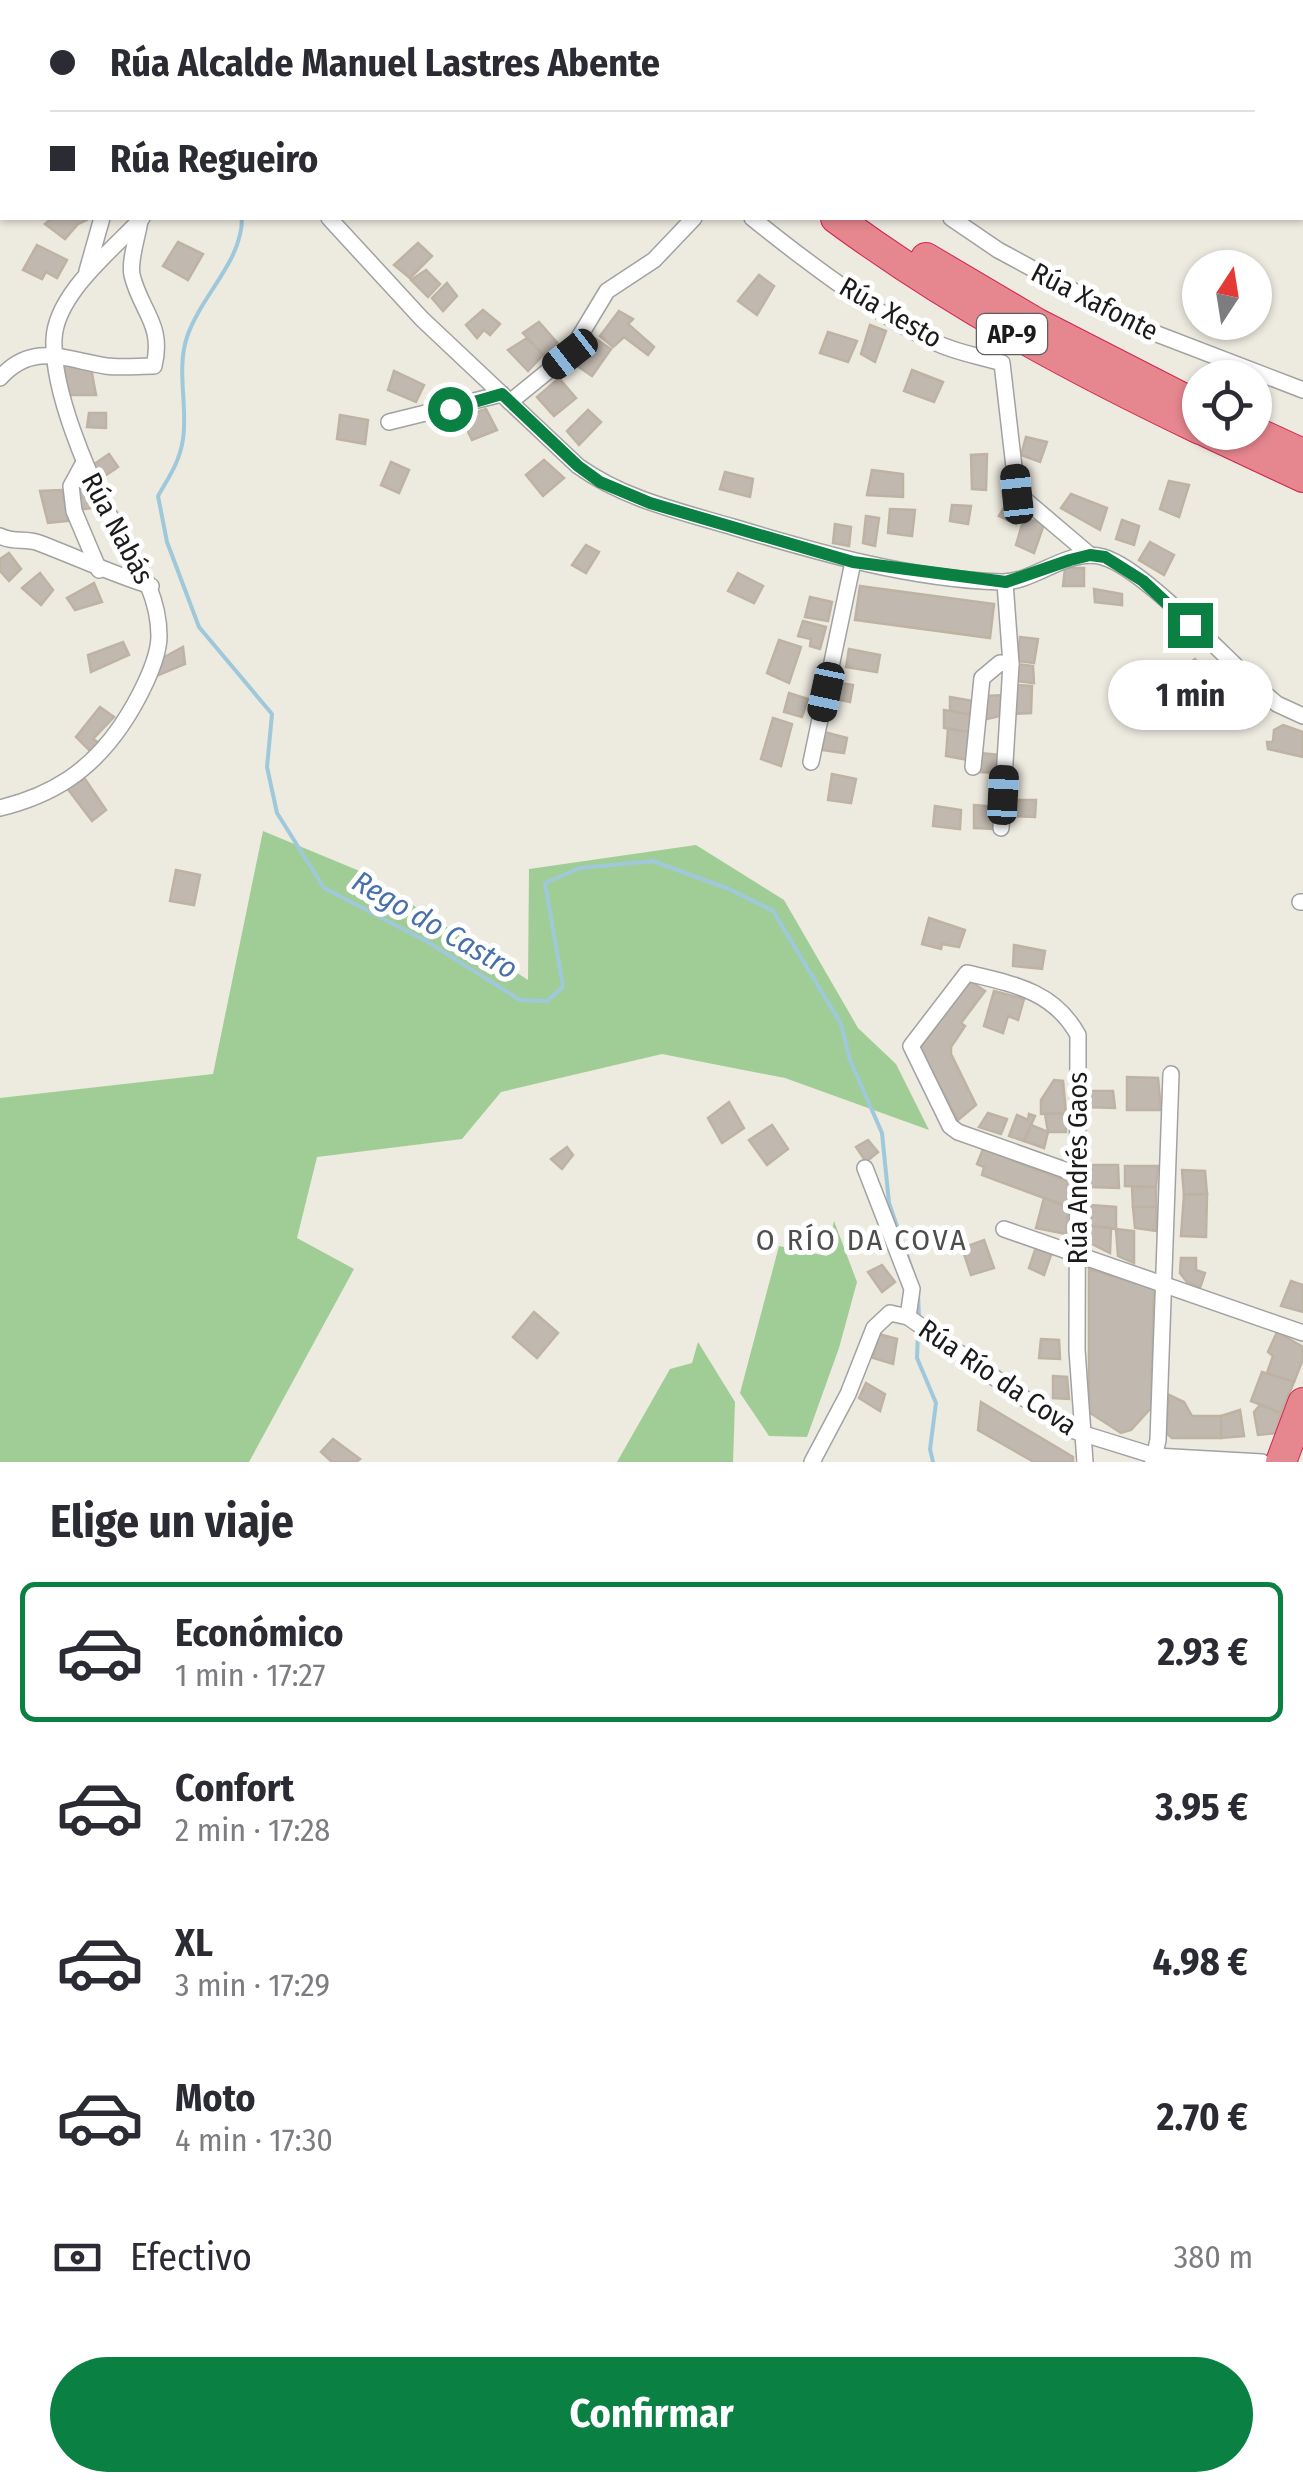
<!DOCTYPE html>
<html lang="es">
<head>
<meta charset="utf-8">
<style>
  body { margin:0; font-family:"Fira Sans Condensed",sans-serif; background:#f2f2f3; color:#2b2b33; height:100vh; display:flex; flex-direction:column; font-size:38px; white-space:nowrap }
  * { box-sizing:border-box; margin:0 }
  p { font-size:32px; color:#7c7c81 }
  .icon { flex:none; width:55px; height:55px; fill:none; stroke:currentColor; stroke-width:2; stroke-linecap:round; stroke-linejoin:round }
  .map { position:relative; height:1462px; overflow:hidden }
  .sheet { display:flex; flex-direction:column; background:#fff; flex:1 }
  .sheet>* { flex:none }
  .hud { position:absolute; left:0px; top:0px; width:1305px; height:220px; box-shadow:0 2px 8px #0004; display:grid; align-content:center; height:220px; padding:0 50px; background:#fff }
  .needle { width:65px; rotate:12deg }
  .buttons { position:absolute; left:1182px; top:250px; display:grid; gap:20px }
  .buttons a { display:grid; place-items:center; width:90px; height:90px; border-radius:50%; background:#fff; box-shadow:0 2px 8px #0004; font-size:50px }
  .end { position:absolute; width:45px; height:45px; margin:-22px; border:12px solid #0b8043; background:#fff; box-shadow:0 0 0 5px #fff }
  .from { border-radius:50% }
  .bubble { position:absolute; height:70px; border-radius:35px; background:#fff; box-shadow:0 2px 8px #0004; font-size:32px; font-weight:700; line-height:70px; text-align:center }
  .car { position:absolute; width:30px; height:60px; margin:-30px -15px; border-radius:12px; box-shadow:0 0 8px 2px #0007; background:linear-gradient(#222 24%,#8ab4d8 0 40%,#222 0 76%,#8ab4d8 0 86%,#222 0) }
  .hud b { display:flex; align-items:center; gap:35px; height:95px; font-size:38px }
  .hud b+b { border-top:2px solid #e1e1e2 }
  .hud i { width:25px; height:25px; background:#2b2b33 }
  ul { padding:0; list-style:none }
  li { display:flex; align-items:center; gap:30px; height:140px; margin:0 20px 15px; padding:0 30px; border:5px solid transparent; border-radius:15px }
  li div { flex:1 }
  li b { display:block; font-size:38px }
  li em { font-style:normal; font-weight:700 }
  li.selected { border-color:#0b8043 }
  li>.icon { width:90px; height:90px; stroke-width:1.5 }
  h2 { padding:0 50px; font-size:45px; line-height:120px }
  .pay { display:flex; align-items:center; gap:25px; height:110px; padding:0 50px; font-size:38px }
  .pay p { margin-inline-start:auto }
  .cta { display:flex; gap:20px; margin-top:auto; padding:20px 50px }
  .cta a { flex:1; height:115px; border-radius:60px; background:#0b8043; color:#fff; font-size:40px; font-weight:700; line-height:115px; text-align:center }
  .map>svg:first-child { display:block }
  .forest { fill:#a0cd95 }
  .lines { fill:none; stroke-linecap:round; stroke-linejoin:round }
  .stream { stroke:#a0c8db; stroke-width:4 }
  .building { fill:#c1b9b0; stroke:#beb2a3; stroke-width:2.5 }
  .street-casing { stroke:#a2a2a2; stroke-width:18 }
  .highway-casing { stroke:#d6234f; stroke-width:32 }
  .street { stroke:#fff; stroke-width:15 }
  .highway { stroke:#e6868f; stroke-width:30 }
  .route { stroke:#0b8043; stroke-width:12 }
  .labels { text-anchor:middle; stroke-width:10; stroke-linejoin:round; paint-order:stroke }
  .shield { fill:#fff; stroke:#5f5f5f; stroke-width:2.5 }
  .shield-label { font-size:25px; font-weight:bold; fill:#1b1b1b }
  .street-label { font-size:28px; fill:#1b1b1b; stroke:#fff }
  .water-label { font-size:30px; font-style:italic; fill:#4870aa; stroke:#fff }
  .neighbourhood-label { font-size:30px; letter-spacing:2.5px; fill:#4e4e4e; stroke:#fff }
</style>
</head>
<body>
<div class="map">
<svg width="1303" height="1462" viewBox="0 0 1303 1462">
  <rect width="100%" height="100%" fill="#edeae0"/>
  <g class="forest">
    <path d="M263 831 362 872 528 980 529 869 696 845 784 900 858 1028 896 1064 929 1130 785 1078 662 1054 501 1092 462 1139 317 1157 297 1238 354 1269 249 1462H0V1098L213 1074Z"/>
    <path d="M834 1221 857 1282 839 1348 807 1437 769 1436 740 1393 779 1246 827 1256Z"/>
    <path d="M698 1342 735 1402 733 1462H617L670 1369 692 1363Z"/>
  </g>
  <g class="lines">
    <g class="stream">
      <path d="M0 33 2 35"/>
      <path d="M242 218C242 262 201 295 187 337 176 370 188 406 183 439 180 461 169 477 158 496L167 542 199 627 272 714 267 767 277 813 324 888 428 942 520 1000 547 1001 563 987 545 883 580 868 653 861 729 889 773 911 841 1024 850 1060 882 1133 889 1203 915 1278"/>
      <path d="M918 1293 919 1318"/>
      <path d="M918 1332 917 1358 936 1403 930 1449 933 1462"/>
    </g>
  </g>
  <g class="building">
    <path d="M52 218H87V220L78 224 65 239 45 224Z"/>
    <path d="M178 242 203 254 188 280 163 266Z"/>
    <path d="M418 243 432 256 410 278 394 265Z"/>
    <path d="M37 245 67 260 57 278 46 272 42 279 23 270Z"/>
    <path d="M426 270 440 284 428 297 411 280Z"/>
    <path d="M759 275 774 286 757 315 738 301Z"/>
    <path d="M447 283 457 296 443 311 432 298Z"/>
    <path d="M483 310 500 324 490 335 484 330 477 338 466 325Z"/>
    <path d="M619 311 633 319 628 324 654 347 648 355 624 337 613 347 600 336Z"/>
    <path d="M539 322 560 346 543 355 523 333Z"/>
    <path d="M870 325 886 331 875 362 861 354Z"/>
    <path d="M828 332 857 341 848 362 820 353Z"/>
    <path d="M527 338 543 355 528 371 508 350Z"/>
    <path d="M596 339 611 349 592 376 576 365Z"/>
    <path d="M62 359 91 368 96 395H67Z"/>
    <path d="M912 370 943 382 934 402 904 391Z"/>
    <path d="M394 371 424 385 416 402 388 390Z"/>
    <path d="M559 378 576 398 554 416 537 397Z"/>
    <path d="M486 409 497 430 472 440 461 417Z"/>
    <path d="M588 410 601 422 579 445 567 431Z"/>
    <path d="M89 413H106V428L87 427Z"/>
    <path d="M340 415 368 420 365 444 337 439Z"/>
    <path d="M1026 437 1047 442 1040 462 1021 455Z"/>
    <path d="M109 454 118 467 99 480 90 467Z"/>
    <path d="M987 454 986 490 972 489 971 455Z"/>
    <path d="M544 460 564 478 543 496 526 475Z"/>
    <path d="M391 462 409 470 399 493 381 485Z"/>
    <path d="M872 470 903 474V497L867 495Z"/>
    <path d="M725 472 753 479 750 497 720 489Z"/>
    <path d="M1169 481 1189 485 1179 517 1160 509Z"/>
    <path d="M87 482 92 508 77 510 74 485Z"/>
    <path d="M62 490 68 521 48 523 40 491Z"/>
    <path d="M1071 494 1107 508 1100 530 1061 508Z"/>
    <path d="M1009 499 1023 507 1016 524 999 516Z"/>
    <path d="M952 505 971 506 968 524 950 521Z"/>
    <path d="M890 509 915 510 912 536 888 533Z"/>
    <path d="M866 516 879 518 875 546 863 543Z"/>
    <path d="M1024 518 1044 524 1034 553 1016 545Z"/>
    <path d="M1122 520 1139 526 1134 545 1116 539Z"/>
    <path d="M835 524 851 527 849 546 833 543Z"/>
    <path d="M1150 542 1174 555 1164 575 1139 560Z"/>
    <path d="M586 545 599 552 586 573 572 565Z"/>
    <path d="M9 553 21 569 9 581 0 571V559Z"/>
    <path d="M1065 568H1084V586H1063Z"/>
    <path d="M40 573 53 590 41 605 22 588Z"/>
    <path d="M738 573 763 586 754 603 728 591Z"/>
    <path d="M94 583 102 602 75 610 67 598Z"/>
    <path d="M860 586 994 604 990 638 855 620Z"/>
    <path d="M1094 589 1122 594V605L1095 602Z"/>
    <path d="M810 597 832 602 828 621 805 617Z"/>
    <path d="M803 621 826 627 820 649 810 646 811 639 798 636Z"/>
    <path d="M1020 637 1038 639 1034 663 1018 661Z"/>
    <path d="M779 640 801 647 789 683 767 673Z"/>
    <path d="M123 642 129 655 91 672 88 655Z"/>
    <path d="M183 647 185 664 154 677 157 661Z"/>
    <path d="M849 649 880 655 877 672 846 667Z"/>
    <path d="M1195 659 1207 675 1187 691 1174 675Z"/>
    <path d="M1017 664 1033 666 1034 683 1015 681Z"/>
    <path d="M834 682 853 685 850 702 831 698Z"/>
    <path d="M1015 685 1032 686 1031 713 1012 714Z"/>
    <path d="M1238 692 1246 699 1230 723 1220 714Z"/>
    <path d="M789 693 808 699 802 717 784 712Z"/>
    <path d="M1005 695 1004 715 983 720 985 696Z"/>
    <path d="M950 697 973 701 972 715 950 711Z"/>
    <path d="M100 707 114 717 93 739 101 744 93 754 76 737Z"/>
    <path d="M944 710 972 715 970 732 944 728Z"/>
    <path d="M773 718 792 724 781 766 761 759Z"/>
    <path d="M1283 725 1303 732V757L1268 749 1267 742H1273L1274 730Z"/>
    <path d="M948 729 970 732 968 760 946 756Z"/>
    <path d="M824 732 847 738 844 753 822 750Z"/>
    <path d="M980 753 999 755V773L979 772Z"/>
    <path d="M832 774 856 779 851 803 828 800Z"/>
    <path d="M85 779 106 810 92 821 67 788Z"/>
    <path d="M1011 800H1036L1035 817 1012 816Z"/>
    <path d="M974 805 996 807 995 829 974 828Z"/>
    <path d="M935 806 961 810 960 829 933 826Z"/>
    <path d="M176 870 200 875 194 905 170 901Z"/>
    <path d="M929 918 965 930 959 947 942 944 941 949 922 944Z"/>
    <path d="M1014 945 1045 951 1042 969 1013 966Z"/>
    <path d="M970 981 985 991 961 1023 965 1026 951 1047V1054L976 1105 958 1120 920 1048Z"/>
    <path d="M994 991 1024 999 1018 1020 1008 1016 1003 1033 984 1026Z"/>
    <path d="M1127 1077 1158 1078 1161 1110H1127Z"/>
    <path d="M1054 1080 1063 1081 1066 1113 1041 1114V1100Z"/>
    <path d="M1082 1091H1113L1115 1108 1084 1107Z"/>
    <path d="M729 1102 744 1128 722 1143 708 1118Z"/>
    <path d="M988 1113 1007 1119 1001 1134 979 1127Z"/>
    <path d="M1066 1113V1132H1048L1045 1114Z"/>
    <path d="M1029 1114 1035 1116 1024 1141 1009 1136 1017 1115 1028 1120Z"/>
    <path d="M772 1125 788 1149 767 1165 749 1140Z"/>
    <path d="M1031 1125 1048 1132 1044 1148 1024 1141Z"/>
    <path d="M868 1140 878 1152 866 1162 856 1147Z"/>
    <path d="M567 1147 573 1155 562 1169 551 1159Z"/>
    <path d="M983 1149 1067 1181 1068 1207 982 1175 984 1167 977 1164Z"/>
    <path d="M1088 1165H1118L1119 1188 1090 1187Z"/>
    <path d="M1125 1166H1158L1156 1187 1125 1186Z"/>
    <path d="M1182 1170 1205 1171 1207 1194 1184 1195Z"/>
    <path d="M1132 1187H1156V1207H1133Z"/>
    <path d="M1207 1194 1206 1237 1181 1236 1184 1195Z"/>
    <path d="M1044 1198 1068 1207 1066 1234 1036 1228Z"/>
    <path d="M1090 1205 1116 1207V1229L1091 1226Z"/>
    <path d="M1133 1207H1156L1157 1231 1135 1228Z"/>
    <path d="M1091 1226 1111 1228 1110 1253 1086 1241 1085 1230Z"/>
    <path d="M1116 1229 1134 1231V1263L1118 1256Z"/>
    <path d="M984 1240 994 1268 971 1275 962 1248Z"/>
    <path d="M1036 1247 1052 1252 1044 1275 1029 1268Z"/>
    <path d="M1181 1258H1196V1270L1205 1273 1200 1288 1187 1282 1180 1273Z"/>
    <path d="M882 1265 895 1282 882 1292 868 1272Z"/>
    <path d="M1089 1269 1154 1289 1151 1408 1131 1430 1121 1433 1089 1412Z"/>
    <path d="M1291 1281 1303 1285V1312L1281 1306Z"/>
    <path d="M534 1312 558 1333 537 1358 513 1337Z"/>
    <path d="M1277 1332 1303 1347V1359L1294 1382 1267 1373 1273 1356 1268 1352Z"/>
    <path d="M879 1334 897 1339 893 1364 873 1358Z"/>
    <path d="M1041 1339 1059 1340 1060 1359 1039 1358Z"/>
    <path d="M1262 1372 1294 1382 1281 1413 1251 1401Z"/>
    <path d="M1053 1376 1067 1377 1069 1399 1053 1398Z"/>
    <path d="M866 1383 885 1394 880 1411 859 1398Z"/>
    <path d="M1169 1395 1184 1402 1192 1416H1221V1438H1172L1166 1433Z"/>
    <path d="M981 1402 1073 1457V1462H1034L978 1430Z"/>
    <path d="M1260 1405 1281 1413 1276 1433 1258 1435 1254 1412Z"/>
    <path d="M1240 1410 1244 1436 1221 1438V1416Z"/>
    <path d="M333 1439 360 1459 356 1462H332L321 1452Z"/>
  </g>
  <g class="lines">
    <defs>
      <g id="street">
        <path d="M680 0 683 2"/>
        <path d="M1227 0 1235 2"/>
        <path d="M964 2 969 0"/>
        <path d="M0 17 2 19"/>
        <path d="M1302 26 1303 27"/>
        <path d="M329 218 422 319 578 466C624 499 679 511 733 527 820 553 909 579 1001 582 1034 583 1068 547 1103 557 1148 570 1235 670 1277 704L1303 716"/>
        <path d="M752 218C803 259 881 319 941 345 960 353 982 357 1002 363L1017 493 1090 555"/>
        <path d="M951 218 998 250 1144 329 1303 390"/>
        <path d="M87 271 102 218"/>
        <path d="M0 378C33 341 67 360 106 366 121 368 139 366 154 366 164 324 141 312 132 275 129 260 138 236 140 220"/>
        <path d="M510 402 569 354 607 291 654 260 694 218"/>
        <path d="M389 422 502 394"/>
        <path d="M83 464 71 486 74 511 99 570"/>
        <path d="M0 536C13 543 26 538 39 543 76 557 112 574 151 586"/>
        <path d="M811 762 853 562"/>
        <path d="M973 767 982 678 1000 663 1011 664"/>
        <path d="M0 808C53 795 90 771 121 726 136 704 159 662 159 636 159 590 132 556 111 518 87 472 52 391 54 339 56 293 114 249 142 218"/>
        <path d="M1001 828 1011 664 1005 583"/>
        <path d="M1300 902H1303"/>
        <path d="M865 1168 912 1289 908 1317"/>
        <path d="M1077 1171 1065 1170 958 1132 950 1126 911 1046 967 973C1013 984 1054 991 1078 1035L1077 1350 1085 1462"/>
        <path d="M1004 1229 1303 1333"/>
        <path d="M812 1462 848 1394 874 1328 890 1313 908 1317 1068 1429 1155 1456 1262 1462"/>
        <path d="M1153 1462 1158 1440 1171 1074"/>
      </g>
      <g id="highway">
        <path d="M596 0 599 2"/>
        <path d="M620 0 623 2"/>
        <path d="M836 218C950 302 1072 368 1200 429"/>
        <path d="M926 258 1036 323 1200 407"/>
        <path d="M1207 432 1303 477"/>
        <path d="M1255 432 1303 454"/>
        <path d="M1281 1462 1303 1403"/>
      </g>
    </defs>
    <use href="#street" class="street-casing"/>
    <use href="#highway" class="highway-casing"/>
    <use href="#street" class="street"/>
    <use href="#highway" class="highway"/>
  </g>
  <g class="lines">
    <path class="route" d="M450 409 502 394 578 466 600 482 650 503 853 562 1006 582 1070 560 1090 555 1105 557 1143 581 1190 625"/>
  </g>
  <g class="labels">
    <rect class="shield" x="977" y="314" width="70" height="40" rx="8"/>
    <g class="shield-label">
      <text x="1012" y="343">AP-9</text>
    </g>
    <g class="street-label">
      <text transform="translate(1095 301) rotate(27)" y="10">Rúa Xafonte</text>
      <text transform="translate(891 312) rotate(30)" y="10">Rúa Xesto</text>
      <text transform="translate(118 528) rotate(62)" y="10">Rúa Nabás</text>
      <text transform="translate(1077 1168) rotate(-90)" y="10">Rúa Andrés Gaos</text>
      <text transform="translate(998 1377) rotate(34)" y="10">Rúa Río da Cova</text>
    </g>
    <g class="water-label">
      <text transform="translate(435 925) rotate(30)" y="10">Rego do Castro</text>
    </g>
    <g class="neighbourhood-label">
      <text x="862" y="1250">O RÍO DA COVA</text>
    </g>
  </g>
</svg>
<div class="buttons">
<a><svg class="needle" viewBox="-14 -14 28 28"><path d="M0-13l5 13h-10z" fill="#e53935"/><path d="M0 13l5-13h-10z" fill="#7c7c81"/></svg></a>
<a><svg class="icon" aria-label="locate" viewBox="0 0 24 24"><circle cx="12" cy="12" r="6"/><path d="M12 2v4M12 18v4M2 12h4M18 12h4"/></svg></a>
</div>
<i class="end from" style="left:450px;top:409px"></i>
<i class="end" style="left:1190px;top:625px"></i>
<div class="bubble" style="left:1108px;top:660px;width:165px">1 min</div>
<i class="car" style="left:570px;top:354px;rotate:232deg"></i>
<i class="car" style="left:1017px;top:494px;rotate:354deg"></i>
<i class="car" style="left:826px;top:692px;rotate:192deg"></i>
<i class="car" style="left:1003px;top:795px;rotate:3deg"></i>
<div class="hud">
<b><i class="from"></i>Rúa Alcalde Manuel Lastres Abente</b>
<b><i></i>Rúa Regueiro</b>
</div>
</div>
<section class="sheet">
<h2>Elige un viaje</h2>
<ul>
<li class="selected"><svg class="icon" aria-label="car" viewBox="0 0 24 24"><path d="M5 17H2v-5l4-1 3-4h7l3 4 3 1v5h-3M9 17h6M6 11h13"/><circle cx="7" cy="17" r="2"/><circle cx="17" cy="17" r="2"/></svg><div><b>Económico</b><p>1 min · 17:27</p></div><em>2.93 €</em></li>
<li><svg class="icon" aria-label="car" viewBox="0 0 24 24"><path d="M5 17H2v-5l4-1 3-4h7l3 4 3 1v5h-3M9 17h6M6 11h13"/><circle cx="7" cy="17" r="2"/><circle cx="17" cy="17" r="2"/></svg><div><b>Confort</b><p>2 min · 17:28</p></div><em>3.95 €</em></li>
<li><svg class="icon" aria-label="car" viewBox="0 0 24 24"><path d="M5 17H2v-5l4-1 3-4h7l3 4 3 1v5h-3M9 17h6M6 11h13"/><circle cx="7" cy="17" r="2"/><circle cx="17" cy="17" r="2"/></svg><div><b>XL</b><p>3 min · 17:29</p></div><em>4.98 €</em></li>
<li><svg class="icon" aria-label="car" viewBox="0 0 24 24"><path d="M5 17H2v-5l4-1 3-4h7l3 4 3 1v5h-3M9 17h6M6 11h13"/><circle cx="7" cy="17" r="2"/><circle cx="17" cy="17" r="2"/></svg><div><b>Moto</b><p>4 min · 17:30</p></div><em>2.70 €</em></li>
</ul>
<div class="pay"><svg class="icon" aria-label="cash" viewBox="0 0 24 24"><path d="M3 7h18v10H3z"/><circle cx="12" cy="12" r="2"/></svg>Efectivo<p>380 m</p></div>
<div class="cta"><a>Confirmar</a></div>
</section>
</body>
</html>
